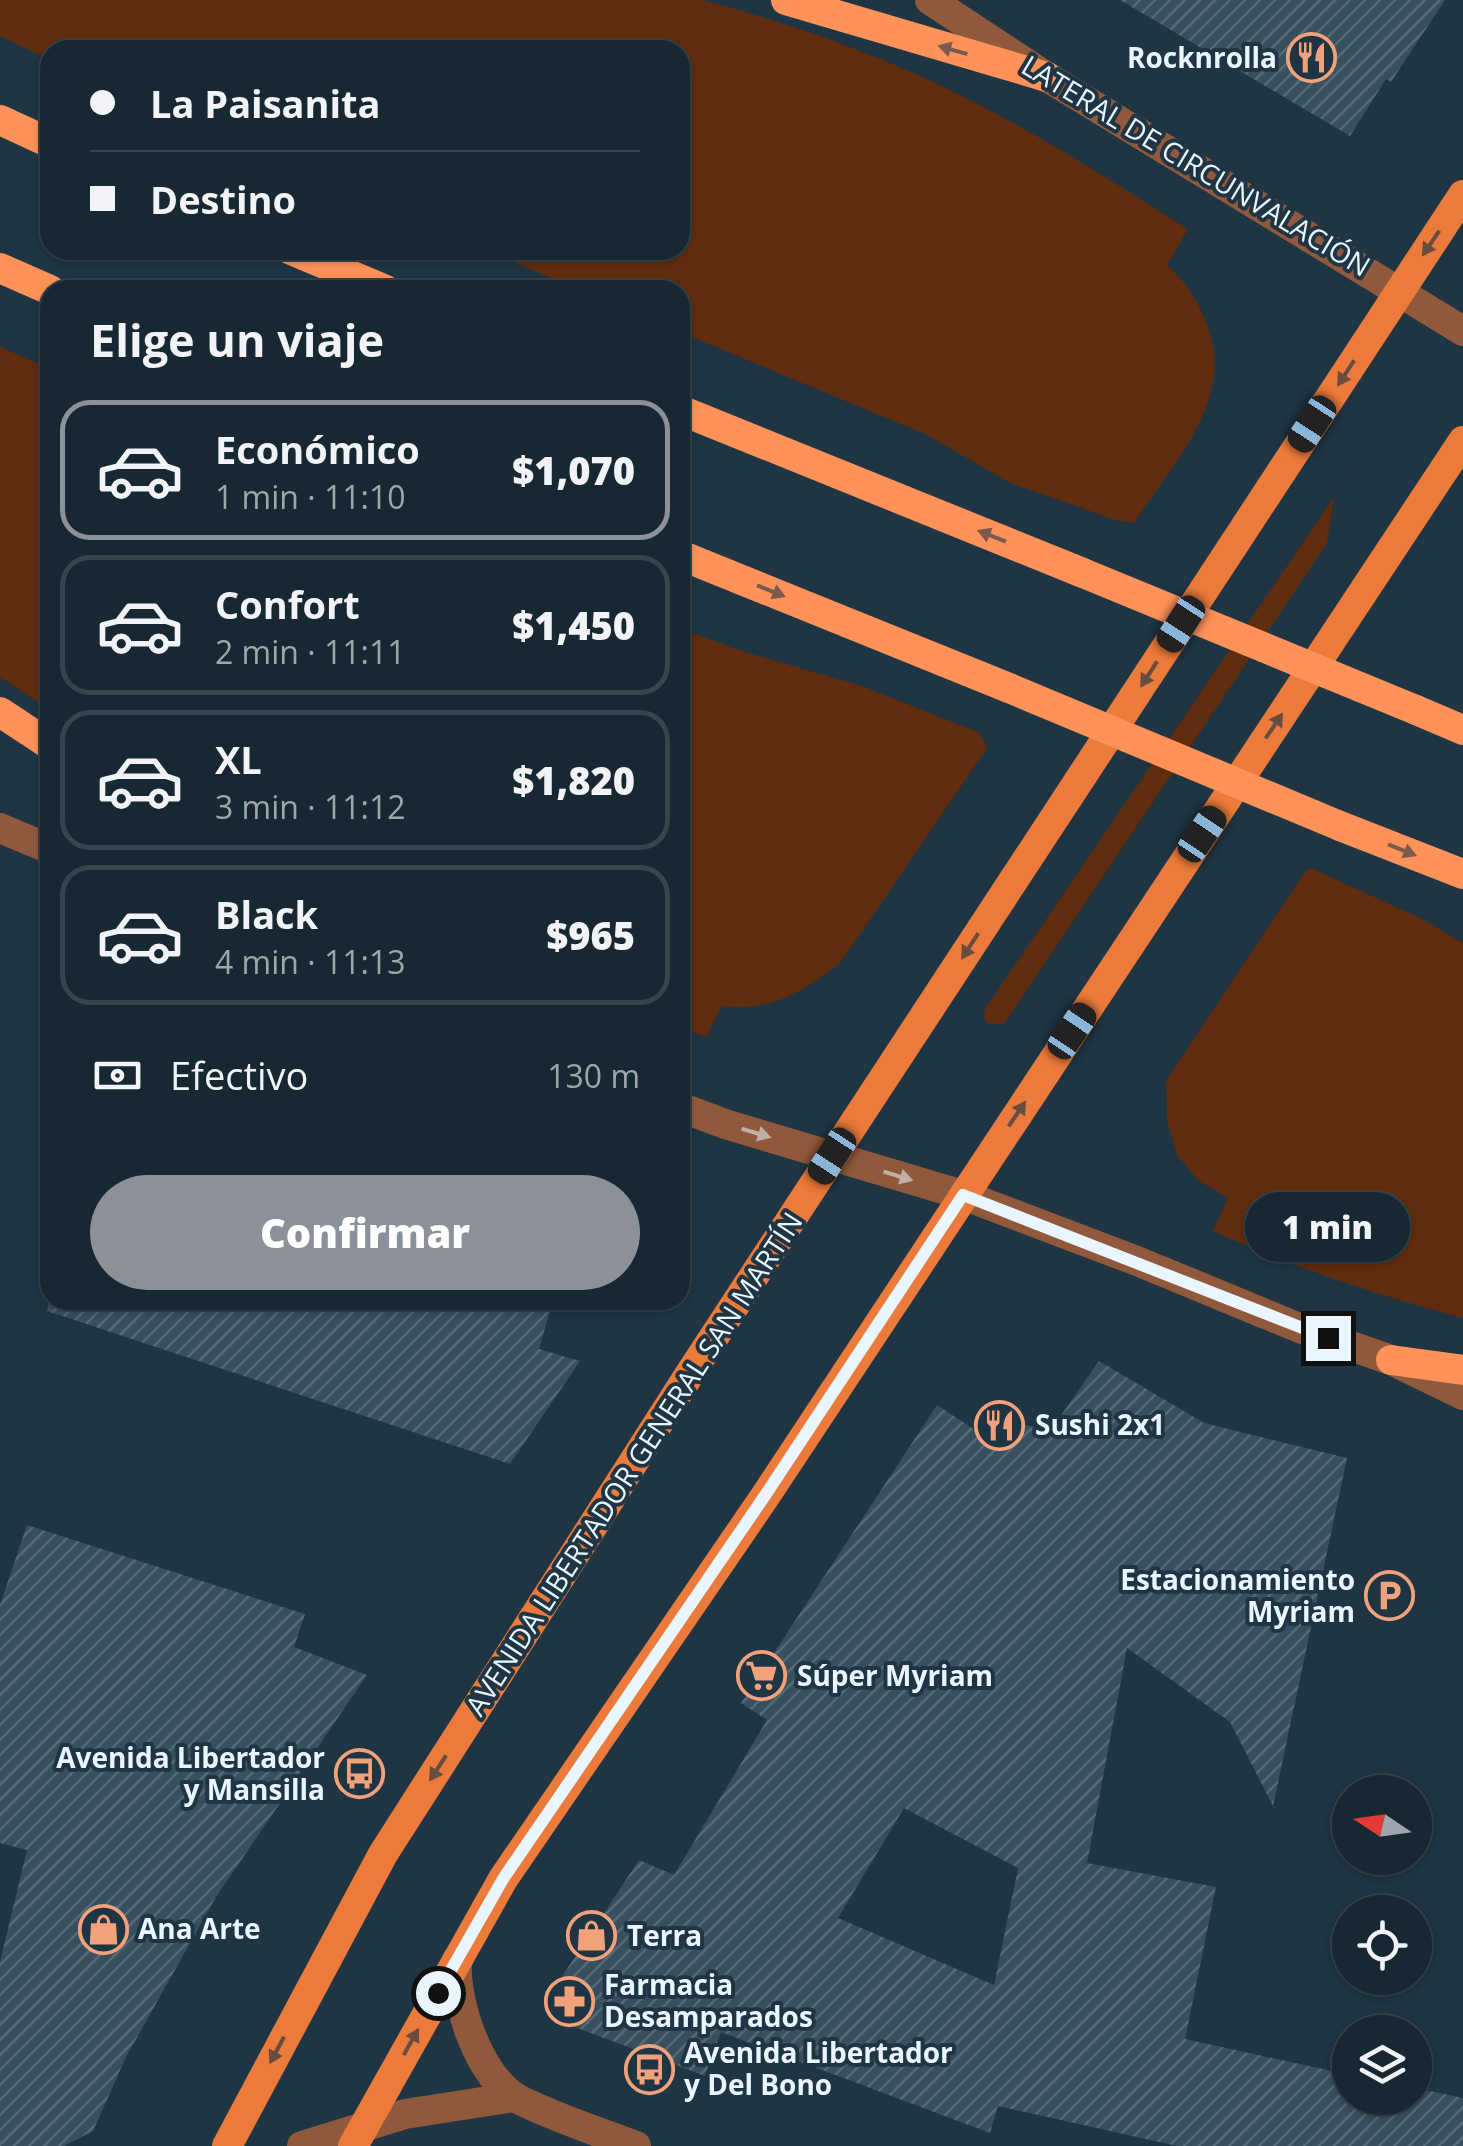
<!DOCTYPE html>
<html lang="es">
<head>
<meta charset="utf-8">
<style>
  body { margin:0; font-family:"Open Sans",sans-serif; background:#20303a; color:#f1f3f6; height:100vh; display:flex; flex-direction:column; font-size:38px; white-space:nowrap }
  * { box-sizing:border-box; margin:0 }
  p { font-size:32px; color:#9ea6ac }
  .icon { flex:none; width:55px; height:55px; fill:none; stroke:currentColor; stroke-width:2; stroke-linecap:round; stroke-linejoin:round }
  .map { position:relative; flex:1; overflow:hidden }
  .sheet { position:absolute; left:40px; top:280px; width:650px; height:1030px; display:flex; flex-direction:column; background:#172832; border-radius:30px; box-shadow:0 2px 8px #0004,0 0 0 2px #36444d }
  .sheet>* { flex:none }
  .hud { position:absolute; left:40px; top:40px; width:650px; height:220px; border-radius:30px; box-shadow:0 2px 8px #0004,0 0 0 2px #36444d; display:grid; align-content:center; height:220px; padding:0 50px; background:#172832 }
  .needle { width:65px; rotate:283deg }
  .buttons { position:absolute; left:1332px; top:1775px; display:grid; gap:20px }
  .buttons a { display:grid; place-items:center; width:100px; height:100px; border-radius:50%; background:#172832; box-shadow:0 2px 8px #0004,0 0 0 2px #36444d; font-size:50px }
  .end { position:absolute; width:45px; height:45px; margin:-22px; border:12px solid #e9f6ff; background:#111; box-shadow:0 0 0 5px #111 }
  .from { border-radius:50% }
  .bubble { position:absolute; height:70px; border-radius:35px; background:#172832; box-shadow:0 2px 8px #0004,0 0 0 2px #36444d; font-size:32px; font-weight:800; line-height:70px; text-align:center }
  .car { position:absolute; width:30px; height:60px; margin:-30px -15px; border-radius:12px; box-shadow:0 0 8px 2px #0007; background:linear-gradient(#222 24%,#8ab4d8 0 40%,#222 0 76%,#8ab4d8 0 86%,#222 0) }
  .hud b { display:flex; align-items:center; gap:35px; height:95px; font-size:38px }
  .hud b+b { border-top:2px solid #36444d }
  .hud i { width:25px; height:25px; background:#f1f3f6 }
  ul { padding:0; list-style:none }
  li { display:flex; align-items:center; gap:30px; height:140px; margin:0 20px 15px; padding:0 30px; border:5px solid #36444d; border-radius:30px }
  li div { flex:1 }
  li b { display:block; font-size:38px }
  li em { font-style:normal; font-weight:800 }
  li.on { border-color:#8c9099 }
  li>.icon { width:90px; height:90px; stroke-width:1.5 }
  h2 { padding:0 50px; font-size:45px; line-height:120px }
  .pay { display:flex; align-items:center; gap:25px; height:110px; padding:0 50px; font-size:38px }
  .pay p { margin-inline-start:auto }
  .button { display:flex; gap:20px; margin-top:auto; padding:20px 50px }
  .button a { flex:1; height:115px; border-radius:60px; background:#8c9099; color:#fff; font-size:40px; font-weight:800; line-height:115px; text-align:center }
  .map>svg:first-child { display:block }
  .grass { fill:#602c0e }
  .building { fill:url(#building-hatch); fill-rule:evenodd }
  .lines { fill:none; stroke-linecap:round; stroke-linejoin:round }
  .minor { stroke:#90593c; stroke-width:30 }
  .major { stroke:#ec7a3a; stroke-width:30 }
  .highway { stroke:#ff9259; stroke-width:30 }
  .highway-bridge { stroke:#ff9259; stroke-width:30 }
  .oneway { fill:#795a4c }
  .oneway2 { fill:#674d40 }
  .oneway3 { fill:#c1afa7 }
  .route { stroke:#e9f6ff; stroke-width:12 }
  .labels { text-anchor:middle; stroke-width:8; stroke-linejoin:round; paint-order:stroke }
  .poi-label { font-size:28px; font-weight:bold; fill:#e9f6ff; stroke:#1f3543; text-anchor:start }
  .street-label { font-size:28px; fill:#e9f6ff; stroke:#1f3543 }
</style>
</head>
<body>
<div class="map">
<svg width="1463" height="2146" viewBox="0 0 1463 2146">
  <defs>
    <pattern id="building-hatch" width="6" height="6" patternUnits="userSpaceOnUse" patternTransform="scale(2.5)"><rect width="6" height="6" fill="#394f5e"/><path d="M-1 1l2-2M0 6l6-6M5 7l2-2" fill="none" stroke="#566976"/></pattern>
  </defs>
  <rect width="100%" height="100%" fill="#1f3543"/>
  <g class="grass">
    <path d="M0 0H703C807 28 909 65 1004 118 1067 152 1127 191 1188 229L1167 265C1182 278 1195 296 1203 315 1241 395 1176 458 1134 523L1116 520 1010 483 925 434 680 332V290H579L485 250H680V50H50V60L0 36Z"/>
    <path d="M0 347 50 369V710L0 677Z"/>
    <path d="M1387 419 1334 497 1327 543 1004 1024H989L984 1018 985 1009Z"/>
    <path d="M680 629 745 652 859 685 980 733 987 748 841 962C804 991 770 1013 722 1006L706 1037 680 1027Z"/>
    <path d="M1307 869H1313L1420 918 1463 943V1318C1378 1295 1294 1268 1213 1231L1228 1198 1199 1181 1177 1155 1167 1121 1166 1081Z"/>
  </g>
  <g class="building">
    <path d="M1120 0H1445L1391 82 1386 79 1350 136Z"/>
    <path d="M49 1300H553L539 1349 580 1361 510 1464 47 1311Z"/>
    <path d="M1099 1361 1204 1423 1347 1458 1273 1806 1230 1722 1127 1648 1087 1863 1216 1887 1185 2039 1350 2075V2098H1415V2088L1463 2098V2146H1177L998 2106 990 2133 721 2032 705 2076 572 2026 557 1984 639 1860 674 1875 767 1720 741 1703 937 1405 975 1430 1005 1421 1051 1430ZM904 1808 1018 1868 994 1985 838 1918Z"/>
    <path d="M27 1525 305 1614 294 1647 367 1675 216 1897 126 2057 93 2131 64 2146H0V1962L27 1850 0 1843V1605Z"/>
  </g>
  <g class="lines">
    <g class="minor">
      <path d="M930 0 1047 77 1463 331"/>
      <path d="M0 828 50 849"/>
      <path d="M680 1107 725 1124 963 1195 1137 1261 1297 1327 1391 1360 1463 1395"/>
      <path d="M457 1960C454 2002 479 2077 518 2099 555 2118 597 2131 636 2146"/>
      <path d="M302 2146 405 2114 514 2097"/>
    </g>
    <g class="major">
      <path d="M227 2146 383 1854 691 1372 1463 195"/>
      <path d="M353 2146 503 1879 766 1495 1463 441"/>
    </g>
    <g class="highway">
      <path d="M786 0 1047 77"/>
      <path d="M0 120 50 143"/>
      <path d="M291 250 386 290"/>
      <path d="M0 268 50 290"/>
      <path d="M680 410 1083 573"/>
      <path d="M680 555 1009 688"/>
      <path d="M1416 710 1463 730"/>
      <path d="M0 712 50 745"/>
      <path d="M1340 826 1463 874"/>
      <path d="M1391 1360 1463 1370"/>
    </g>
    <g class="highway-bridge">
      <path d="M1083 573 1416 710"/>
      <path d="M1009 688 1340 826"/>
    </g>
  </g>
  <defs><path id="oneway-solid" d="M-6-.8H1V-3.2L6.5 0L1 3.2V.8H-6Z" transform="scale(2.5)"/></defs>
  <g class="oneway">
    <use href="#oneway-solid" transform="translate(953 50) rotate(-164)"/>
    <use href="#oneway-solid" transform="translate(992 536) rotate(-158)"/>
    <use href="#oneway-solid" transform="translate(771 591) rotate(22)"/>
    <use href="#oneway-solid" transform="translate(1402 850) rotate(22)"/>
  </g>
  <g class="oneway2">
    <use href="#oneway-solid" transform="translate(1431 243) rotate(124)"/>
    <use href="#oneway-solid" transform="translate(1346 373) rotate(123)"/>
    <use href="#oneway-solid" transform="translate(1149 674) rotate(123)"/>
    <use href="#oneway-solid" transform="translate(1274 726) rotate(-56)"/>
    <use href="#oneway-solid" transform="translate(970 946) rotate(123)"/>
    <use href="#oneway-solid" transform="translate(1017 1114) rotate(-56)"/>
    <use href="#oneway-solid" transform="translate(438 1768) rotate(123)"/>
    <use href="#oneway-solid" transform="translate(411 2042) rotate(-61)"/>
    <use href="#oneway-solid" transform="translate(277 2050) rotate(118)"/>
  </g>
  <g class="oneway3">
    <use href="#oneway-solid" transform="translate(756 1133) rotate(17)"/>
    <use href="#oneway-solid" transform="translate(898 1176) rotate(17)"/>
  </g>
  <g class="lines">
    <path class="route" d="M438 1993 503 1879 766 1494 963 1195 1328 1338"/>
  </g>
  <defs>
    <symbol id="restaurant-ring" viewBox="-11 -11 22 22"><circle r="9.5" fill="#1f3543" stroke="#f1a27b" stroke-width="1.5"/><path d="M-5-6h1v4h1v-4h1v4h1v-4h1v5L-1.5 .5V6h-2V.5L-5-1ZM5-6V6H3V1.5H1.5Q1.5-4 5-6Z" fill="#f1a27b"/></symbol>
    <symbol id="parking-ring" viewBox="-11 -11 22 22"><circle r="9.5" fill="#1f3543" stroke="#f1a27b" stroke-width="1.5"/><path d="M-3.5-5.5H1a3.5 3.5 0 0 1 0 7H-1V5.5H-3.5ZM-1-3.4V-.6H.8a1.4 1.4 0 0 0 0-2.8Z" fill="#f1a27b"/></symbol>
    <symbol id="supermarket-ring" viewBox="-11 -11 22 22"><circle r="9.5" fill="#1f3543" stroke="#f1a27b" stroke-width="1.5"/><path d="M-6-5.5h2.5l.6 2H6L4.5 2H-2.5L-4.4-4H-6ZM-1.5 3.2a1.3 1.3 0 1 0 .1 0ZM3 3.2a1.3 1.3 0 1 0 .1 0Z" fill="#f1a27b"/></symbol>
    <symbol id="bus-ring" viewBox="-11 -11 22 22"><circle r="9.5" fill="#1f3543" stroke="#f1a27b" stroke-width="1.5"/><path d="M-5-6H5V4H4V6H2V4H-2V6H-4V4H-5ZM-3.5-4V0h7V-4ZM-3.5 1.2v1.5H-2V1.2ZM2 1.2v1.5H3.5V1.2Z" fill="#f1a27b"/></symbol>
    <symbol id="shop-ring" viewBox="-11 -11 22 22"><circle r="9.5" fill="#1f3543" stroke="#f1a27b" stroke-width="1.5"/><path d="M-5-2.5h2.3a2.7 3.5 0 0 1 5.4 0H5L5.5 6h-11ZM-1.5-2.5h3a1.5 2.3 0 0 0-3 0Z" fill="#f1a27b"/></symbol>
    <symbol id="pharmacy-ring" viewBox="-11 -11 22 22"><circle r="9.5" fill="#1f3543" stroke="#f1a27b" stroke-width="1.5"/><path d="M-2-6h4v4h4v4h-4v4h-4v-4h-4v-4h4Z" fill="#f1a27b"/></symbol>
  </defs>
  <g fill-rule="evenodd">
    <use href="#restaurant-ring" x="1284" y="30" width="55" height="55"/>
    <use href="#restaurant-ring" x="972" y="1398" width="55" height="55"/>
    <use href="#parking-ring" x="1362" y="1568" width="55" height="55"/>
    <use href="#supermarket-ring" x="734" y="1648" width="55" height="55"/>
    <use href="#bus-ring" x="332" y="1746" width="55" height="55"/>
    <use href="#shop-ring" x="76" y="1902" width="55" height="55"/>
    <use href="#shop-ring" x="564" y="1908" width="55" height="55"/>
    <use href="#pharmacy-ring" x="542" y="1974" width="55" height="55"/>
    <use href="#bus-ring" x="622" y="2042" width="55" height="55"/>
  </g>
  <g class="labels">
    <g class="poi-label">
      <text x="1277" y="68" text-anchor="end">Rocknrolla</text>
      <text x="1035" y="1435">Sushi 2x1</text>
      <text x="1355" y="1590" text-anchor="end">Estacionamiento<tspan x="1355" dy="32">Myriam</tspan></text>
      <text x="797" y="1686">Súper Myriam</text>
      <text x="325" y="1768" text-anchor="end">Avenida Libertador<tspan x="325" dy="32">y Mansilla</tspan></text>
      <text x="138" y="1939">Ana Arte</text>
      <text x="627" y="1946">Terra</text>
      <text x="604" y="1995">Farmacia<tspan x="604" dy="32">Desamparados</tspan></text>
      <text x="684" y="2063">Avenida Libertador<tspan x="684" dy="32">y Del Bono</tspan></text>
    </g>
    <g class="street-label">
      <text transform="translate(1196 166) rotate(31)" y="10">LATERAL DE CIRCUNVALACIÓN</text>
      <text transform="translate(634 1464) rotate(-57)" y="10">AVENIDA LIBERTADOR GENERAL SAN MARTÍN</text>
    </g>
  </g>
</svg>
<div class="buttons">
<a><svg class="needle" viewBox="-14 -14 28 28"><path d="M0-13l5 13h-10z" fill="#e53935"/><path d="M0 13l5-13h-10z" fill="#9ea6ac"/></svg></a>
<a><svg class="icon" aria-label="locate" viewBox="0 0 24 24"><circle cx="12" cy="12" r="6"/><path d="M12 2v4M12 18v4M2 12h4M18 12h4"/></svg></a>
<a><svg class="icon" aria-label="layers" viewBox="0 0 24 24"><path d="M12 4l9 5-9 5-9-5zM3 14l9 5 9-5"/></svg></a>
</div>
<i class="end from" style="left:438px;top:1993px"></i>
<i class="end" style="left:1328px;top:1338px"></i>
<div class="bubble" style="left:1245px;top:1192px;width:165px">1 min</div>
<i class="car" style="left:1312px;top:424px;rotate:213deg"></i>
<i class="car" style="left:1181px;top:624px;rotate:213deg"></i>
<i class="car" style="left:1202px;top:834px;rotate:34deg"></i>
<i class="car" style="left:1072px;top:1031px;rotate:34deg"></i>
<i class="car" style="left:832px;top:1156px;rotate:213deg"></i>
<div class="hud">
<b><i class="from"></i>La Paisanita</b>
<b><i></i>Destino</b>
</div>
<section class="sheet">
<h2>Elige un viaje</h2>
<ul>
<li class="on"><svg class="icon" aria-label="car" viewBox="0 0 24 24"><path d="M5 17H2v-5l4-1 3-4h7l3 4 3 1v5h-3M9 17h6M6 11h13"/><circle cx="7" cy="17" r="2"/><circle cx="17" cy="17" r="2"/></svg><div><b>Económico</b><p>1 min · 11:10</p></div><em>$1,070</em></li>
<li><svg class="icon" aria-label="car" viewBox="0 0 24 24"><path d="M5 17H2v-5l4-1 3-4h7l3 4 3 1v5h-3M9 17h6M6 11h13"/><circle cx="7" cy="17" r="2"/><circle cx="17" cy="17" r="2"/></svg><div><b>Confort</b><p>2 min · 11:11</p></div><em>$1,450</em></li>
<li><svg class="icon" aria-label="car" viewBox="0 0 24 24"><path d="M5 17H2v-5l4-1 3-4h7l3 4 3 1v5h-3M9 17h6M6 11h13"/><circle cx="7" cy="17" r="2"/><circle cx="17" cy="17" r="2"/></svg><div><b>XL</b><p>3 min · 11:12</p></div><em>$1,820</em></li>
<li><svg class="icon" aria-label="car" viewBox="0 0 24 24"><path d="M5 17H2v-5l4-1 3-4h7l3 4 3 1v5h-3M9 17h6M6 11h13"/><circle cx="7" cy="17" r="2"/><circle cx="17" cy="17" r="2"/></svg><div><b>Black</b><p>4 min · 11:13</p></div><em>$965</em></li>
</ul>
<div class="pay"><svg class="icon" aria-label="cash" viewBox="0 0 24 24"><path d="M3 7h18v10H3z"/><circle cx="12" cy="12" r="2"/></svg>Efectivo<p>130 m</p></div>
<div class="button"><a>Confirmar</a></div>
</section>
</div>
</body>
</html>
